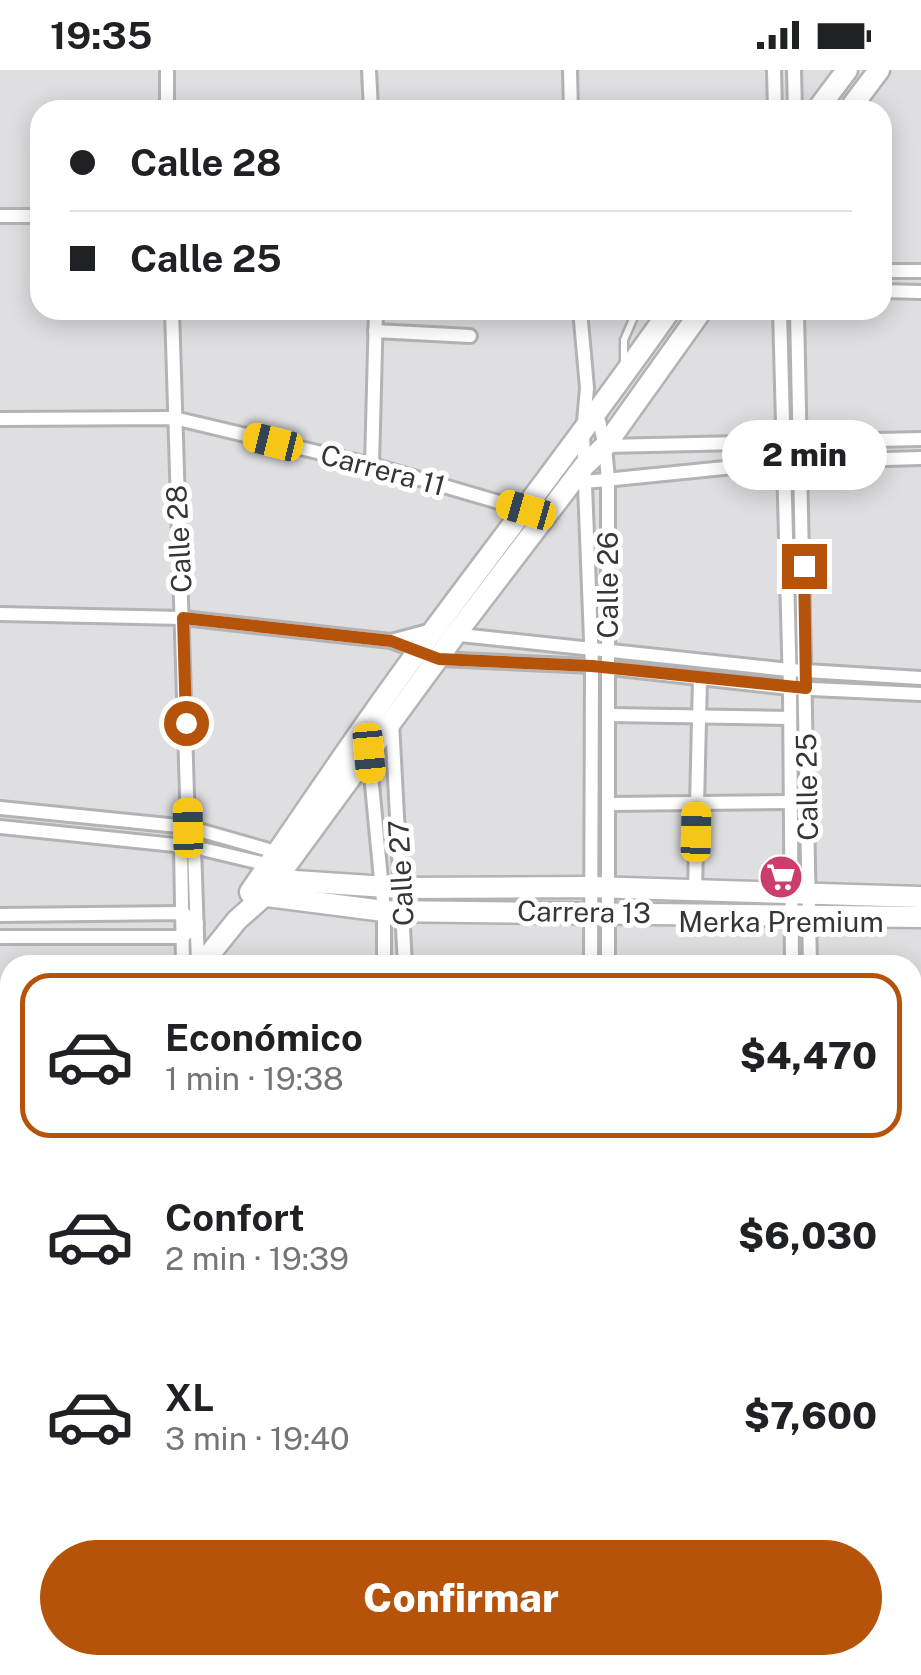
<!DOCTYPE html>
<html lang="es">
<head>
<meta charset="utf-8">
<style>
  body { margin:0; font-family:"Public Sans",sans-serif; background:#f6f6f6; color:#202124; height:100vh; display:flex; flex-direction:column; font-size:38px; white-space:nowrap }
  * { box-sizing:border-box; margin:0 }
  p { font-size:32px; color:#757577 }
  .icon { flex:none; width:55px; height:55px; fill:none; stroke:currentColor; stroke-width:2; stroke-linecap:round; stroke-linejoin:round }
  .map { position:relative; flex:1; overflow:hidden }
  .panel { position:absolute; left:0px; top:885px; width:922px; height:720px; display:flex; flex-direction:column; background:#fff; border-radius:30px 30px 0 0; box-shadow:0 5px 25px #0003 }
  .panel>* { flex:none }
  .hud { position:absolute; left:30px; top:30px; width:862px; height:220px; border-radius:30px; box-shadow:0 5px 25px #0003; display:grid; align-content:center; height:220px; padding:0 40px; background:#fff }
  .end { position:absolute; width:45px; height:45px; margin:-22px; border:12px solid #b45309; background:#fff; box-shadow:0 0 0 5px #fff }
  .from { border-radius:50% }
  .bubble { position:absolute; height:70px; border-radius:35px; background:#fff; box-shadow:0 5px 25px #0003; font-size:32px; font-weight:800; line-height:70px; text-align:center }
  .car { position:absolute; width:30px; height:60px; margin:-30px -15px; border-radius:12px; box-shadow:0 0 8px 2px #0007; background:linear-gradient(#f5c518 24%,#345 0 40%,#f5c518 0 76%,#345 0 86%,#f5c518 0) }
  .hud b { display:flex; align-items:center; gap:35px; height:95px; font-size:38px }
  .hud b+b { border-top:2px solid #e0e0e0 }
  .hud i { width:25px; height:25px; background:#202124 }
  ul { padding:18px 0 0; list-style:none }
  li { display:flex; align-items:center; gap:30px; height:165px; margin:0 20px 15px; padding:0 20px; border:5px solid transparent; border-radius:30px }
  li div { flex:1 }
  li b { display:block; font-size:38px }
  li em { font-style:normal; font-weight:800 }
  li.active { border-color:#b45309 }
  li>.icon { width:90px; height:90px; stroke-width:1.5 }
  .action { display:flex; gap:20px; margin-top:auto; padding:20px 40px }
  .action a { flex:1; height:115px; border-radius:60px; background:#b45309; color:#fff; font-size:40px; font-weight:800; line-height:115px; text-align:center }
  .status { display:flex; justify-content:space-between; align-items:center; height:70px; padding:0 50px; background:#fff; direction:ltr }
  .status svg { height:28px; fill:currentColor }
  .map>svg:first-child { display:block }
  .lines { fill:none; stroke-linecap:round; stroke-linejoin:round }
  .lane-casing { stroke:#b3b3b5; stroke-width:11 }
  .street-casing { stroke:#b3b3b5; stroke-width:18 }
  .primary-casing { stroke:#b3b3b5; stroke-width:25 }
  .lane { stroke:#fff; stroke-width:6 }
  .street { stroke:#fff; stroke-width:12 }
  .primary { stroke:#fff; stroke-width:20 }
  .wall { fill:#646261 }
  .route { stroke:#b45309; stroke-width:12 }
  .labels { text-anchor:middle; stroke-width:10; stroke-linejoin:round; paint-order:stroke }
  .street-label { font-size:28px; fill:#363637; stroke:#fff }
  .poi-label { font-size:28px; fill:#363637; stroke:#fff }
</style>
</head>
<body>
<div class="status"><b>19:35</b><svg viewBox="0 0 49 12"><path d="M0 12V9h3v3zM5 12V6h3v6zM10 12V3h3v9zM15 12V0h3v12zM26 1h20v11H26zM47 4h2v5h-2z"/></svg></div>
<div class="map">
<svg width="921" height="1605" viewBox="0 0 921 1605">
  <rect width="100%" height="100%" fill="#dfdfe1"/>
  <g class="lines">
    <defs>
      <path id="lane" d="M624 295V270L637 240"/>
      <g id="street">
        <path d="M167 0V40"/>
        <path d="M369 0 371 40"/>
        <path d="M570 0 571 40"/>
        <path d="M774 0 775 40"/>
        <path d="M794 0 795 40"/>
        <path d="M0 146H40"/>
        <path d="M882 201H921"/>
        <path d="M882 221 921 222"/>
        <path d="M172 240 188 757 194 777 198 895"/>
        <path d="M580 240 587 318 583 363 592 596 591 895"/>
        <path d="M780 240 790 618 792 895"/>
        <path d="M797 240 810 895"/>
        <path d="M375 261 470 266"/>
        <path d="M596 339 605 376 608 410V895"/>
        <path d="M0 349 174 348 372 395 526 440"/>
        <path d="M605 376 921 369"/>
        <path d="M372 395 376 240"/>
        <path d="M585 412 784 392 921 388"/>
        <path d="M0 544 183 548 391 571 439 589 592 596 790 618 921 624"/>
        <path d="M451 564 789 600 921 608"/>
        <path d="M391 571 432 560"/>
        <path d="M609 645 790 648"/>
        <path d="M392 653 405 895"/>
        <path d="M369 683 384 841V895"/>
        <path d="M608 734 791 732"/>
        <path d="M0 738 188 757 283 784"/>
        <path d="M0 757 194 777 274 796"/>
        <path d="M695 820 700 608"/>
        <path d="M0 845 183 843 197 853 183 867H0"/>
        <path d="M183 895 181 776 183 769"/>
        <path d="M912 1034 921 1033"/>
        <path d="M0 1043H10"/>
        <path d="M912 1064H921"/>
        <path d="M0 1067H10"/>
        <path d="M912 1237H921"/>
        <path d="M0 1253H10"/>
        <path d="M912 1260H921"/>
        <path d="M0 1273H10"/>
        <path d="M0 1459H10"/>
        <path d="M912 1465H921"/>
        <path d="M0 1479H10"/>
        <path d="M912 1484H921"/>
        <path d="M208 1595V1605"/>
        <path d="M395 1595V1605"/>
        <path d="M413 1595V1605"/>
        <path d="M592 1595V1605"/>
        <path d="M611 1595V1605"/>
        <path d="M803 1595V1605"/>
        <path d="M821 1595V1605"/>
        <path d="M187 1605V1595"/>
      </g>
      <g id="primary">
        <path d="M817 40 847 0"/>
        <path d="M849 40 879 0"/>
        <path d="M264 809 402 818 591 817 921 827"/>
        <path d="M250 822C305 743 358 662 416 584 501 469 588 357 670 240"/>
        <path d="M251 824 384 841 921 847"/>
        <path d="M201 895 237 850 263 827 455 565 584 396 605 376 702 240"/>
        <path d="M0 1165 10 1152"/>
      </g>
    </defs>
    <use href="#lane" class="lane-casing"/>
    <use href="#street" class="street-casing"/>
    <use href="#primary" class="primary-casing"/>
    <use href="#lane" class="lane"/>
    <use href="#street" class="street"/>
    <use href="#primary" class="primary"/>
  </g>
  <path class="wall" d="M106 1595H184L183 1604 106 1602Z"/>
  <g class="lines">
    <path class="route" d="M186 653 183 548 391 571 439 589 592 596 806 618 804 496"/>
  </g>
  <defs>
    <symbol id="supermarket-disc" viewBox="-11 -11 22 22"><circle r="9.5" fill="#ca3d6c" stroke="#fff"/><path d="M-6-5.5h2.5l.6 2H6L4.5 2H-2.5L-4.4-4H-6ZM-1.5 3.2a1.3 1.3 0 1 0 .1 0ZM3 3.2a1.3 1.3 0 1 0 .1 0Z" fill="#fff"/></symbol>
  </defs>
  <g fill-rule="evenodd">
    <use href="#supermarket-disc" x="756" y="782" width="50" height="50"/>
  </g>
  <g class="labels">
    <g class="street-label">
      <text transform="translate(383 400) rotate(15)" y="10">Carrera 11</text>
      <text transform="translate(179 469) rotate(-93)" y="10">Calle 28</text>
      <text transform="translate(608 515) rotate(-90)" y="10">Calle 26</text>
      <text transform="translate(807 717) rotate(-91)" y="10">Calle 25</text>
      <text transform="translate(401 803) rotate(-93)" y="10">Calle 27</text>
      <text transform="translate(584 842) rotate(1)" y="10">Carrera 13</text>
    </g>
    <g class="poi-label">
      <text x="781" y="862">Merka Premium</text>
    </g>
  </g>
</svg>
<i class="end from" style="left:186px;top:653px"></i>
<i class="end" style="left:804px;top:496px"></i>
<div class="bubble" style="left:722px;top:350px;width:165px">2 min</div>
<i class="car" style="left:273px;top:372px;rotate:284deg"></i>
<i class="car" style="left:526px;top:440px;rotate:286deg"></i>
<i class="car" style="left:369px;top:683px;rotate:175deg"></i>
<i class="car" style="left:188px;top:758px;rotate:359deg"></i>
<i class="car" style="left:696px;top:762px;rotate:1deg"></i>
<div class="hud">
<b><i class="from"></i>Calle 28</b>
<b><i></i>Calle 25</b>
</div>
<section class="panel">
<ul>
<li class="active"><svg class="icon" aria-label="car" viewBox="0 0 24 24"><path d="M5 17H2v-5l4-1 3-4h7l3 4 3 1v5h-3M9 17h6M6 11h13"/><circle cx="7" cy="17" r="2"/><circle cx="17" cy="17" r="2"/></svg><div><b>Económico</b><p>1 min · 19:38</p></div><em>$4,470</em></li>
<li><svg class="icon" aria-label="car" viewBox="0 0 24 24"><path d="M5 17H2v-5l4-1 3-4h7l3 4 3 1v5h-3M9 17h6M6 11h13"/><circle cx="7" cy="17" r="2"/><circle cx="17" cy="17" r="2"/></svg><div><b>Confort</b><p>2 min · 19:39</p></div><em>$6,030</em></li>
<li><svg class="icon" aria-label="car" viewBox="0 0 24 24"><path d="M5 17H2v-5l4-1 3-4h7l3 4 3 1v5h-3M9 17h6M6 11h13"/><circle cx="7" cy="17" r="2"/><circle cx="17" cy="17" r="2"/></svg><div><b>XL</b><p>3 min · 19:40</p></div><em>$7,600</em></li>
</ul>
<div class="action"><a>Confirmar</a></div>
</section>
</div>
</body>
</html>
